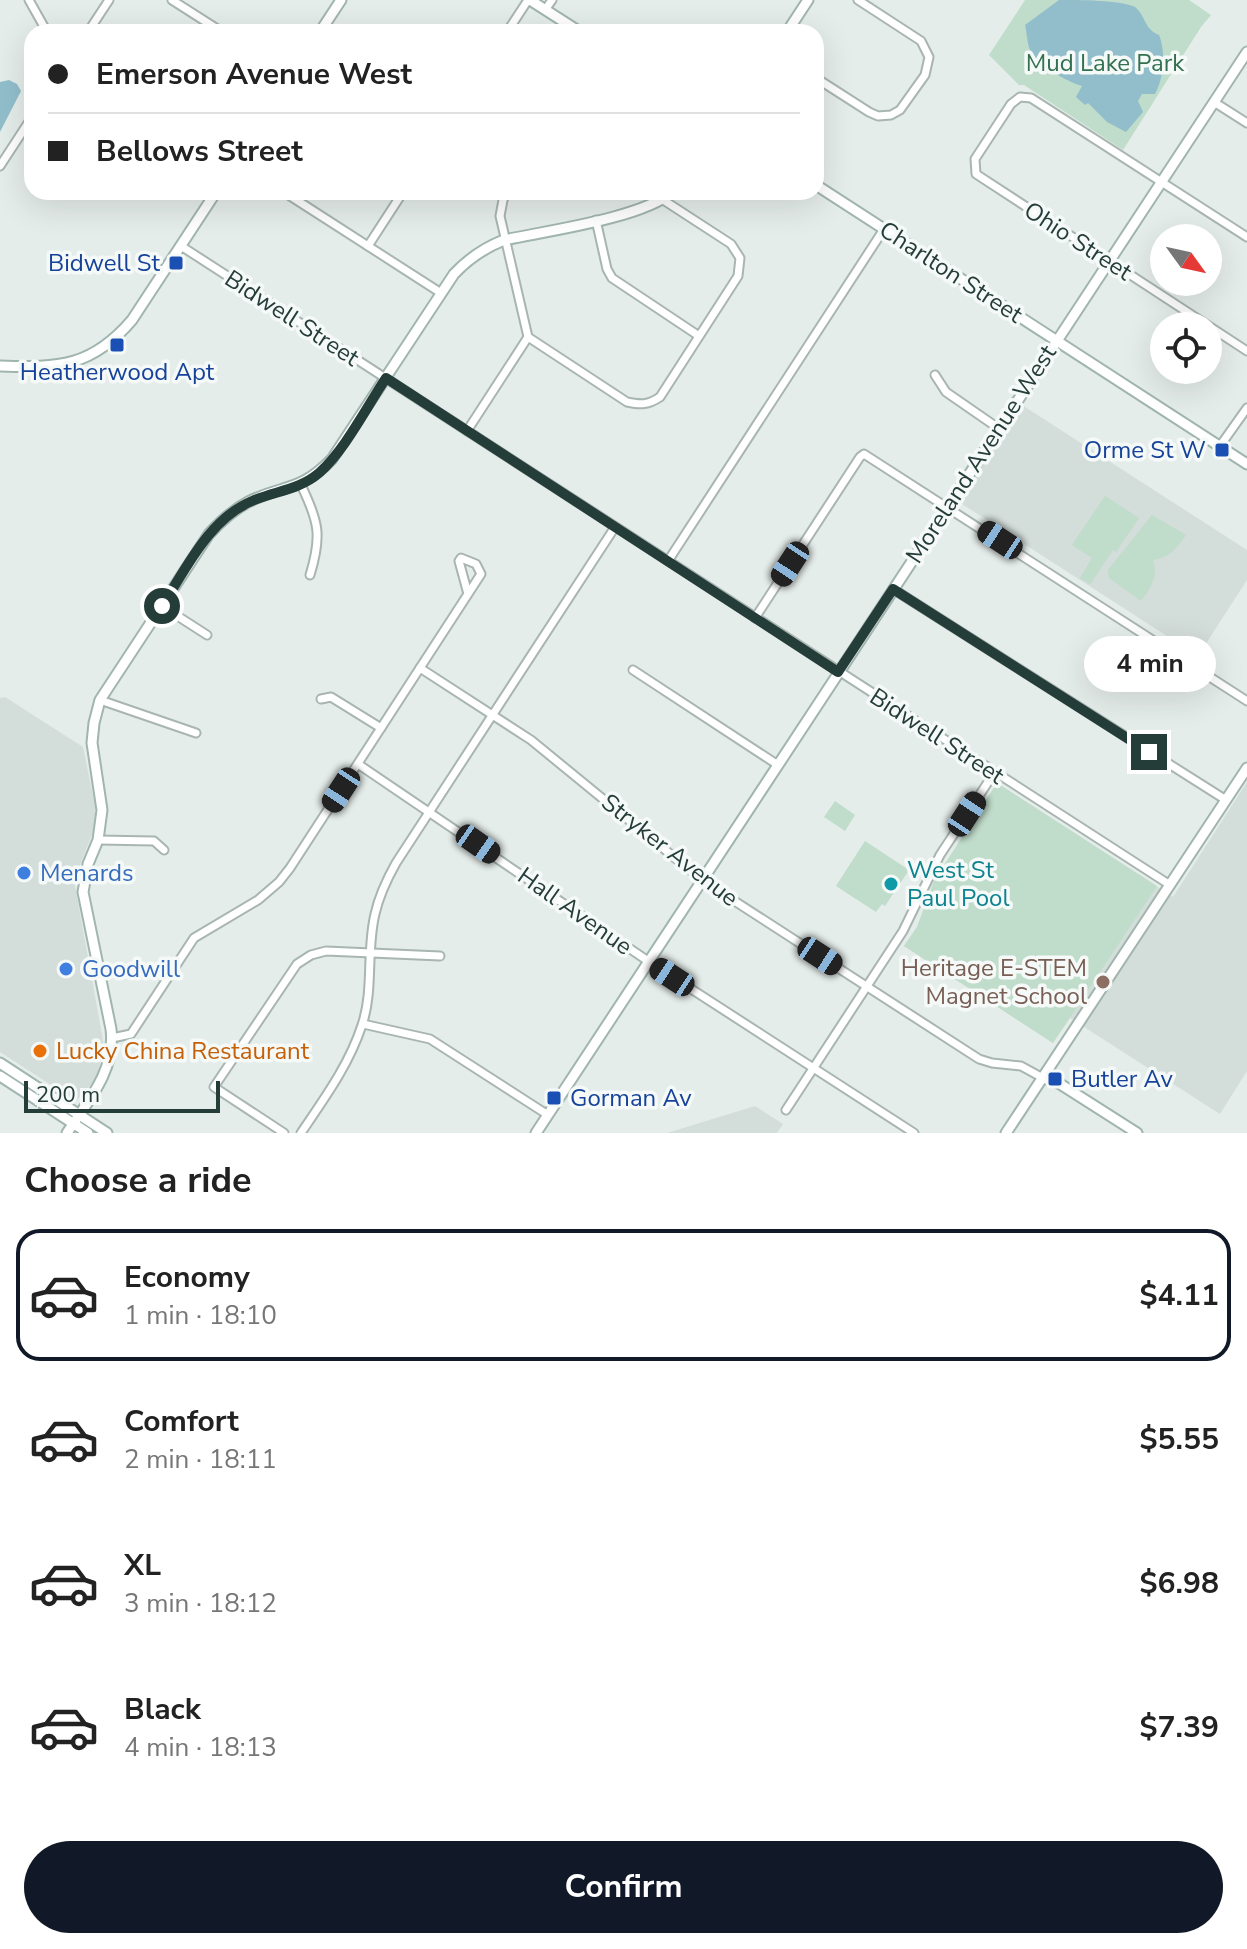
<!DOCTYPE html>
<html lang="en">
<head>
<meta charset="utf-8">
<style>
  body { margin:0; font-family:"Nunito Sans",sans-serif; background:#f2f2f2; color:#222; height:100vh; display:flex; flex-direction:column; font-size:30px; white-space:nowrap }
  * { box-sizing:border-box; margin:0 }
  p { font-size:26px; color:#767676 }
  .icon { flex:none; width:44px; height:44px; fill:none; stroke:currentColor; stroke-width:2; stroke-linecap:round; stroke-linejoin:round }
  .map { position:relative; height:1133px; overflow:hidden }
  .drawer { display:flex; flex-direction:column; background:#fff; flex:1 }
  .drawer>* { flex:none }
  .top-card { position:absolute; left:24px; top:24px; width:800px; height:176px; border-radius:24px; box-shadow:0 8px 32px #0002; display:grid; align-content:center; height:176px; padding:0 24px; background:#fff }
  .needle { width:52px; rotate:123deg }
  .tools { position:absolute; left:1150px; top:224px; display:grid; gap:16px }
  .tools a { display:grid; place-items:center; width:72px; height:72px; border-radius:50%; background:#fff; box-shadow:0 8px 32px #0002; font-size:40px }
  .scale { position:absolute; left:24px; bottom:20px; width:196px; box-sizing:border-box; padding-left:8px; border:4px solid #253d39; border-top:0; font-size:22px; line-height:28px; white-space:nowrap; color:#253d39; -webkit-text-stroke:6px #f5f9f8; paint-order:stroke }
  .end { position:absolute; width:36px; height:36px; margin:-18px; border:10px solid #253d39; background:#fff; box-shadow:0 0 0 4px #fff }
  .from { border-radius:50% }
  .bubble { position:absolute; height:56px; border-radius:28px; background:#fff; box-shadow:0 8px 32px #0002; font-size:26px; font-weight:700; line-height:56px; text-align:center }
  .car { position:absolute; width:24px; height:48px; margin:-24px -12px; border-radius:10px; box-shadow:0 0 6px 2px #0007; background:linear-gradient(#222 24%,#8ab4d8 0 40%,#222 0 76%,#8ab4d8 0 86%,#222 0) }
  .top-card b { display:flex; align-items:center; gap:28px; height:76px; font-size:30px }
  .top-card b+b { border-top:2px solid #e0e0e0 }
  .top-card i { width:20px; height:20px; background:#222 }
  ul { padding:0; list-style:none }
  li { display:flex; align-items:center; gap:24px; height:132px; margin:0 16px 12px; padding:0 8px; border:4px solid transparent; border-radius:24px }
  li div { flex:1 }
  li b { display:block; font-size:30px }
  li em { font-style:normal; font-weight:700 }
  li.active { border-color:#111827 }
  li>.icon { width:72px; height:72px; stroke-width:1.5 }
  h2 { padding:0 24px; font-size:36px; line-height:96px }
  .action { display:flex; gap:16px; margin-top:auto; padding:16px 24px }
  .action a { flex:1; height:92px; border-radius:48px; background:#111827; color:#fff; font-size:32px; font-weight:700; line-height:92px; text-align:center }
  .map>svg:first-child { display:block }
  .built { fill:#d3ddd9 }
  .green { fill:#c0dcca }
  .water { fill:#92becc }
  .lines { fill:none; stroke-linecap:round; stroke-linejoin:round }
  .street-casing { stroke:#a8b5b1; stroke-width:11 }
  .secondary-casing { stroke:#a1b5af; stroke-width:13 }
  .street { stroke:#fff; stroke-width:7 }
  .secondary { stroke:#fff; stroke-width:9 }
  .route { stroke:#253d39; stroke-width:10 }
  .transit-dot { fill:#1a4fb4; stroke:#f5f9f8; stroke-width:3 }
  .shop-dot { fill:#3f7fe0; stroke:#f5f9f8; stroke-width:3 }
  .culture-dot { fill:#0f9aa8; stroke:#f5f9f8; stroke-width:3 }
  .education-dot { fill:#8d6e63; stroke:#f5f9f8; stroke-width:3 }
  .food-dot { fill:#e8710a; stroke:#f5f9f8; stroke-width:3 }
  .labels { text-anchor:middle; stroke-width:7; stroke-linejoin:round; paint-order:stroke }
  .park-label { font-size:24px; fill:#337150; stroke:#f5f9f8 }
  .street-label { font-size:24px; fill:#253d39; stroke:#f5f9f8 }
  .transit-label { font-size:24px; fill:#164399; stroke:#f5f9f8; text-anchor:end }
  .culture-label { font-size:24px; fill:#0d838f; stroke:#f5f9f8; text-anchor:start }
  .shop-label { font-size:24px; fill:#366cbe; stroke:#f5f9f8; text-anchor:start }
  .education-label { font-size:24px; fill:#785e54; stroke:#f5f9f8; text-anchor:end }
  .food-label { font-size:24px; fill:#c56008; stroke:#f5f9f8; text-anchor:start }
</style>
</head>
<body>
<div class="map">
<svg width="1247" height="1133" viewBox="0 0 1247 1133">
  <rect width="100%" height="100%" fill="#e5edea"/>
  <g class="built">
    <path d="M1022 405 1247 550V580L1198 656 959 502Z"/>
    <path d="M5 697 83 747 95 805V827L74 880 104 1046 96 1079 76 1101 0 1052V698Z"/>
    <path d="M1247 782V1071L1220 1114 1070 1018 1053 1043 904 946 917 927 934 881 997 783 1173 897Z"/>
    <path d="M755 1106 783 1124 777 1133H667Z"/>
  </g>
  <g class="green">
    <path d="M1025 0H1189L1211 15 1201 27 1123 150 1024 85H1019L989 55Z"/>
    <path d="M1105 496 1139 518 1116 552 1113 550 1090 584 1080 578 1092 558 1072 545Z"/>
    <path d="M1152 515 1186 535C1176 549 1170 557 1153 560 1159 576 1150 589 1141 601L1109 578 1108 570Z"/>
    <path d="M997 783 1157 886 1053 1043 904 946 917 927 934 881Z"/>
    <path d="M835 801 855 815 845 831 824 817Z"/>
    <path d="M865 841 909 870 885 906 882 904 876 912 836 886Z"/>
  </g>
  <g class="water">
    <path d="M1059 0C1078 0 1121 0 1135 7 1146 16 1144 29 1159 35 1166 52 1164 78 1155 94H1142L1138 101 1143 112 1126 132 1107 122 1088 103 1085 105 1076 97 1082 86C1068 82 1036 65 1030 50 1027 43 1027 33 1025 25Z"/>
    <path d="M9 80 17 84 21 91 0 132V82Z"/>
  </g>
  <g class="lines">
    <defs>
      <g id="street">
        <path d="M29 0 47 32"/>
        <path d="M172 0 222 32"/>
        <path d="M545 10 552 0"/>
        <path d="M88 32 109 0"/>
        <path d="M507 32 528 0"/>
        <path d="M816 78 869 112 878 116 891 115 900 110 925 75 929 57 921 41 858 0"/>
        <path d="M1214 102 1247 123"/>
        <path d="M0 166 32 117"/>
        <path d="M284 192 441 293"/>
        <path d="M507 192 503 200 500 216 528 337 627 402C641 405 648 405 660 397L738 276 740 258 731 244 651 192"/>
        <path d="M596 220 607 269 612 278 699 336"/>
        <path d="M1247 237 1031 98 1020 97 1011 104 975 159 976 174 1247 351"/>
        <path d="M181 246 1170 885"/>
        <path d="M368 246 403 192"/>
        <path d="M935 375 946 392 998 428"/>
        <path d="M467 431 528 337"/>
        <path d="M1220 446 1247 408"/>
        <path d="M301 485C319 522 322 536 310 575"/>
        <path d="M668 561 884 229"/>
        <path d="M893 589 1226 800"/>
        <path d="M162 606 207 635"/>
        <path d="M755 618 860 457 864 454 1247 701"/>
        <path d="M420 668 531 740 702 880 979 1059 992 1063 1021 1066 1043 1078"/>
        <path d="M633 670 778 765"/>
        <path d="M321 699 331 697 381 728"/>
        <path d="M100 700 196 733"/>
        <path d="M358 764 648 961 914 1133"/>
        <path d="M98 840 154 841 164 850"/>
        <path d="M363 1024 430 1039 548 1115"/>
        <path d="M112 1038 131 1034 194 938 258 900 279 882 290 868 481 574 476 564 461 558 459 561 468 594"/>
        <path d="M786 1110 903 931 940 855 994 773"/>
        <path d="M284 1133 214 1087 297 964 311 955 326 951 440 956"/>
        <path d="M301 1133C324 1099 349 1065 362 1025 374 990 366 951 375 914 379 896 387 879 396 863L615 527"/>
      </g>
      <g id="secondary">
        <path d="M530 0 580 32"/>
        <path d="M320 32 341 0"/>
        <path d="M787 32 808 0"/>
        <path d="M816 185 1247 464"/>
        <path d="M0 366C59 368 92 367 132 320L216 192"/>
        <path d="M0 1063 107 1133"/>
        <path d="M0 1076 88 1133"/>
        <path d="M1043 1078 1057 1082 1137 1133"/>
        <path d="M67 1133C88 1101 116 1070 111 1029L83 892 88 864 98 840 102 810 92 743 94 723 100 700 209 534C221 521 233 510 248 502 284 484 299 493 332 459L454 274C469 258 484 248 504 240 546 231 642 218 672 192"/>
        <path d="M536 1133 1247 52"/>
        <path d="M1006 1133 1247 768"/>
      </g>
    </defs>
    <use href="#street" class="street-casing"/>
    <use href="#secondary" class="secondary-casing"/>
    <use href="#street" class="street"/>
    <use href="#secondary" class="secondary"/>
  </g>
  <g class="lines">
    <path class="route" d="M162 606C186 569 209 519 252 501 275 491 299 490 319 473 345 450 366 408 386 378L838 672 893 589 1149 752"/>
  </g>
  <g class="transit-dot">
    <rect x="168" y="255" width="16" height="16" rx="4"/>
    <rect x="109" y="337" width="16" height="16" rx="4"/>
    <rect x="1214" y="442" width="16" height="16" rx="4"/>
    <rect x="1047" y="1071" width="16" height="16" rx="4"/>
    <rect x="546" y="1090" width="16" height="16" rx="4"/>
  </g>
  <g class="shop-dot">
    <circle cx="24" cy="873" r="8"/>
    <circle cx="66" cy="969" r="8"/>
  </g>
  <circle class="culture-dot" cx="891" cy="884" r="8"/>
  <circle class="education-dot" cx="1103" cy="982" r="8"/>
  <circle class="food-dot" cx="40" cy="1051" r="8"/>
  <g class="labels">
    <g class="park-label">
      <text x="1105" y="71">Mud Lake Park</text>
    </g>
    <g class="street-label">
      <text transform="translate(1078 241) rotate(33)" y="8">Ohio Street</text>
      <text transform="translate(951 272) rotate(33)" y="8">Charlton Street</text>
      <text transform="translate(292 318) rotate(33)" y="8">Bidwell Street</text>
      <text transform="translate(981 454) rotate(-57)" y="8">Moreland Avenue West</text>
      <text transform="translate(937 736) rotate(33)" y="8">Bidwell Street</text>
      <text transform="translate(670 850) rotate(38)" y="8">Stryker Avenue</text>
      <text transform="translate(575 911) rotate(35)" y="8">Hall Avenue</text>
    </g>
    <g class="transit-label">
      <text x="160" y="271">Bidwell St</text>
      <text x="117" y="380" text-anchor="middle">Heatherwood Apt</text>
      <text x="1206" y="458">Orme St W</text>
      <text x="1071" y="1087" text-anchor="start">Butler Av</text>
      <text x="570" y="1106" text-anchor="start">Gorman Av</text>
    </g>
    <g class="culture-label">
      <text x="907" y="878">West St<tspan x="907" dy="28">Paul Pool</tspan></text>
    </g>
    <g class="shop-label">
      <text x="40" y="881">Menards</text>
      <text x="82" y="977">Goodwill</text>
    </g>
    <g class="education-label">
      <text x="1087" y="976">Heritage E-STEM<tspan x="1087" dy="28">Magnet School</tspan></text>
    </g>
    <g class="food-label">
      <text x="56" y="1059">Lucky China Restaurant</text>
    </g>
  </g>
</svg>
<div class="tools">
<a><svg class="needle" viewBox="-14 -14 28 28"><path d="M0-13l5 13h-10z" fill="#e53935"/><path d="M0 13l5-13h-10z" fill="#767676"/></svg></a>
<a><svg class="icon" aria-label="locate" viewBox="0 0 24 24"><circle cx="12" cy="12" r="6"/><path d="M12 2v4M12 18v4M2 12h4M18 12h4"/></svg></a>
</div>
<div class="scale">200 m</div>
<i class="end from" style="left:162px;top:606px"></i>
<i class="end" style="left:1149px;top:752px"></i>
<div class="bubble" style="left:1084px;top:636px;width:132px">4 min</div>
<i class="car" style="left:1000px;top:540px;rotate:303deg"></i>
<i class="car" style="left:790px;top:564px;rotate:213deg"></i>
<i class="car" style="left:341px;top:790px;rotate:213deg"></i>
<i class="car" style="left:967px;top:814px;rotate:33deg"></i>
<i class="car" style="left:478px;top:844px;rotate:125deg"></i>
<i class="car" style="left:820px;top:956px;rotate:123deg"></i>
<i class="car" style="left:672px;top:977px;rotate:303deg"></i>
<div class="top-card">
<b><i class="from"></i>Emerson Avenue West</b>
<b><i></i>Bellows Street</b>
</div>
</div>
<section class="drawer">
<h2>Choose a ride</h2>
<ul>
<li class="active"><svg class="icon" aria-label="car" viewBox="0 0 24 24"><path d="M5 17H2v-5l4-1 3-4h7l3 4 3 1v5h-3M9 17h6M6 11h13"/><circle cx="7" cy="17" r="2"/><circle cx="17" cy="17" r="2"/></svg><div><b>Economy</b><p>1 min · 18:10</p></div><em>$4.11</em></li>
<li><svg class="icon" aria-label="car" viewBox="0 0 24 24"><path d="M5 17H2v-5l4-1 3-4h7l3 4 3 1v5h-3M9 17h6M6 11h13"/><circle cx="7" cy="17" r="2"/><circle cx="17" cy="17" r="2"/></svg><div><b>Comfort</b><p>2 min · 18:11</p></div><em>$5.55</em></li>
<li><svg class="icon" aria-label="car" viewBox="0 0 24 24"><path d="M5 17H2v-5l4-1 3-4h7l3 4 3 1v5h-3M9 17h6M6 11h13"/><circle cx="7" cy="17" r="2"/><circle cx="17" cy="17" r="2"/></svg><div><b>XL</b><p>3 min · 18:12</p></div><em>$6.98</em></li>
<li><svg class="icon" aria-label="car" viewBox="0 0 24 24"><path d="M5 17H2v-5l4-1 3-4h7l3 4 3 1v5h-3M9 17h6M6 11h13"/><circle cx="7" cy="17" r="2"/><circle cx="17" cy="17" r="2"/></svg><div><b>Black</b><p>4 min · 18:13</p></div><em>$7.39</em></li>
</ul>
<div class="action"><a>Confirm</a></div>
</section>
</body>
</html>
